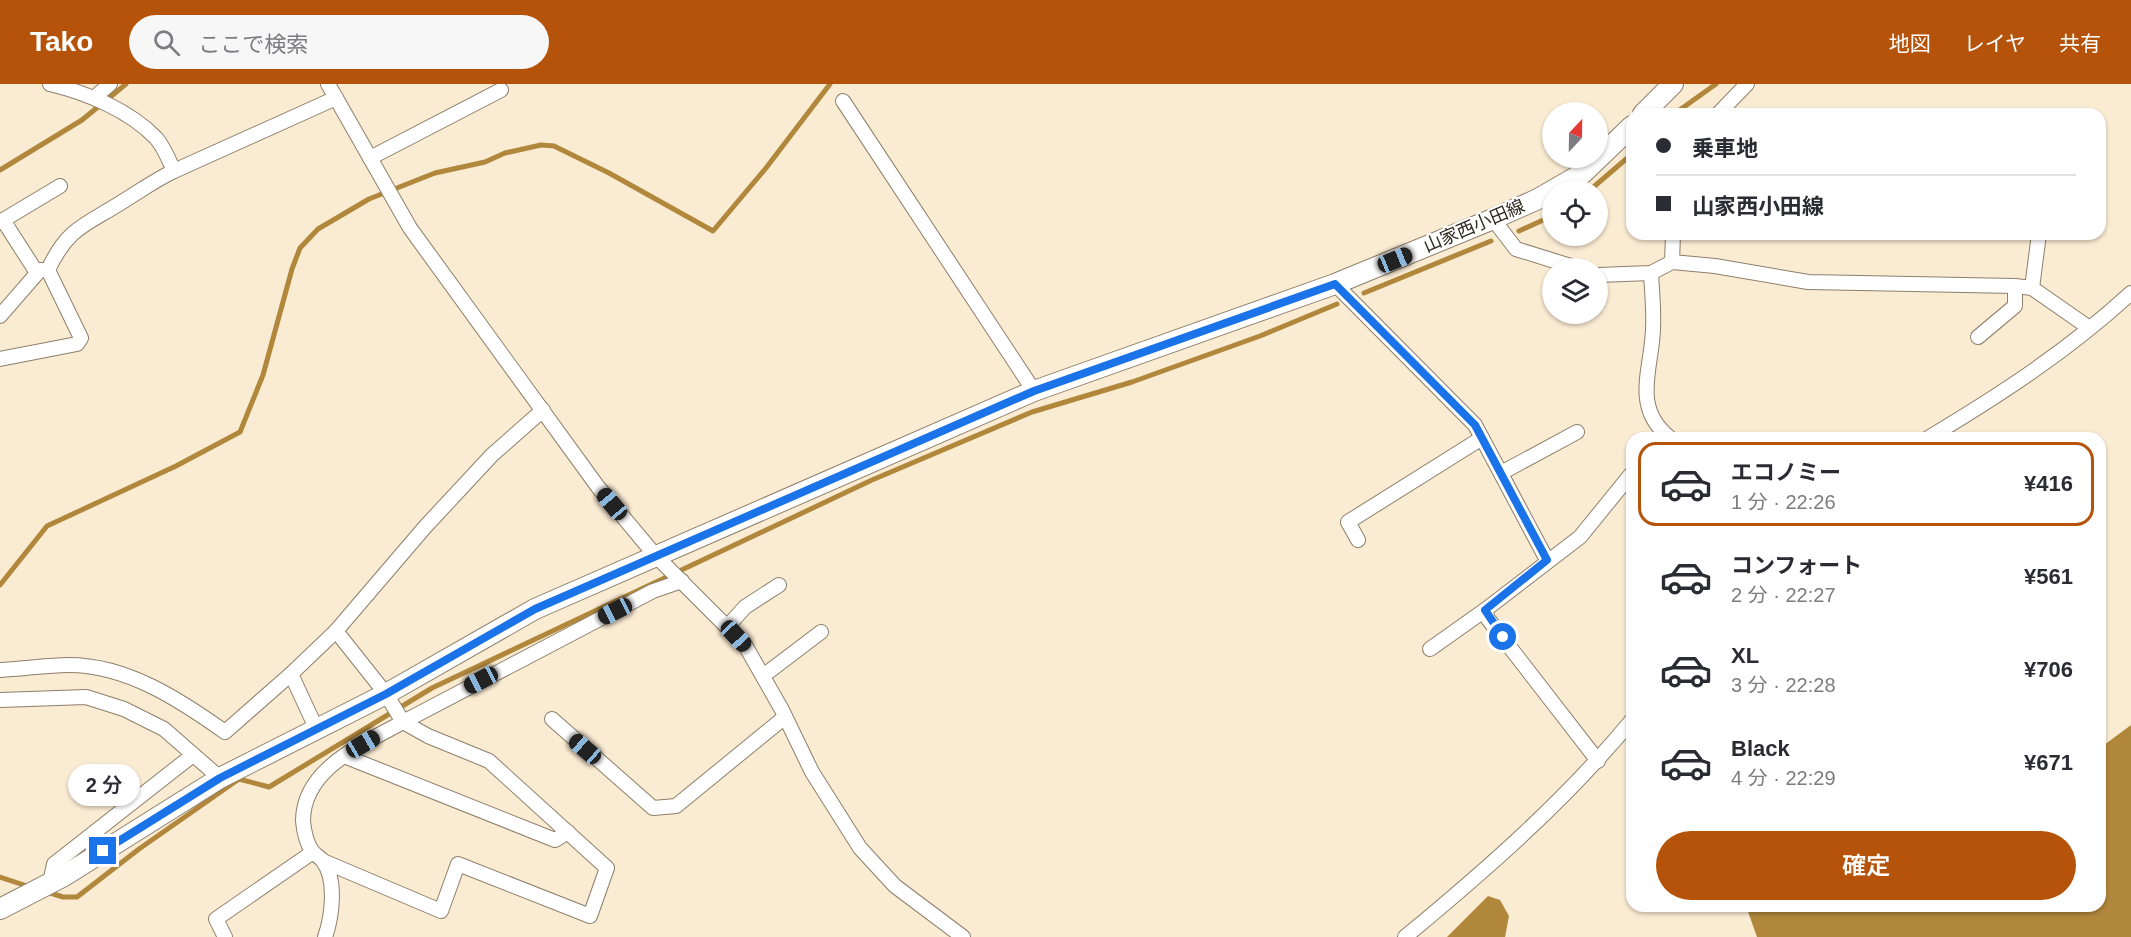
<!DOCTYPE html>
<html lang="ja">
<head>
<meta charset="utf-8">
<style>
  body { margin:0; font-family:Arial,"Noto Sans JP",sans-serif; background:#f7f7f7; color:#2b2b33; height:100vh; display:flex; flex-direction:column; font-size:22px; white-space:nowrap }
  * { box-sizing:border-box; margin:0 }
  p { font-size:20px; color:#7c7c81 }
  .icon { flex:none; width:33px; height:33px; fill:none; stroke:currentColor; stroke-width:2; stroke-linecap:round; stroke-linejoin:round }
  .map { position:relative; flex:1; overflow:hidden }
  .panel { position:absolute; left:1626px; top:348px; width:480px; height:480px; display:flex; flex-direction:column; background:#fff; border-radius:18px; box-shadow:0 2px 4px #0004 }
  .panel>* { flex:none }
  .guide { position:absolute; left:1626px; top:24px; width:480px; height:132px; border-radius:18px; box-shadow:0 2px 4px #0004; display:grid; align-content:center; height:132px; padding:0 30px; background:#fff }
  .needle { width:39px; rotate:22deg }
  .controls { position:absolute; left:1542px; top:18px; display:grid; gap:12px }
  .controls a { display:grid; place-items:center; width:66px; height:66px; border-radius:50%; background:#fff; box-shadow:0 2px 4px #0004; font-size:30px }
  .end { position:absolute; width:27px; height:27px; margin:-14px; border:8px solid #1a73e8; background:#fff; box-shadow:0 0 0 3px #fff }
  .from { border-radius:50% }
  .bubble { position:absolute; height:42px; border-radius:21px; background:#fff; box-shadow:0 2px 4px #0004; font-size:20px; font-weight:600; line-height:42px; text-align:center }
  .car { position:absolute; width:18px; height:36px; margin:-18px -9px; border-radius:8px; box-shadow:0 0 4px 2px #0007; background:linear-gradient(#222 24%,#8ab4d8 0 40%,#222 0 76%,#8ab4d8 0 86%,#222 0) }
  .guide b { display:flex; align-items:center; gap:21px; height:57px; font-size:22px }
  .guide b+b { border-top:2px solid #e1e1e2 }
  .guide i { width:15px; height:15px; background:#2b2b33 }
  ul { padding:10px 0 0; list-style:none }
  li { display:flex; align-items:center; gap:18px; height:84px; margin:0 12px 9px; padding:0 18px; border:3px solid transparent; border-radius:18px }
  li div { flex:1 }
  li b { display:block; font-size:22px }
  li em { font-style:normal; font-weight:600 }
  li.current { border-color:#b45309 }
  li>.icon { width:54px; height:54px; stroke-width:1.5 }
  .button { display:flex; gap:12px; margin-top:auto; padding:12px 30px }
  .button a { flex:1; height:69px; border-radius:36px; background:#b45309; color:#fff; font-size:24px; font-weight:600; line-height:69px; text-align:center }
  header { display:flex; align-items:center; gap:36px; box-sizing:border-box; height:84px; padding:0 30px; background:#b45309; color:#fff }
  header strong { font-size:28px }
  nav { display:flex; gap:33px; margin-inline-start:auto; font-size:21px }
  .search { width:420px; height:54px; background:#f7f7f7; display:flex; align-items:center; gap:15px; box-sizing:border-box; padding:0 21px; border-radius:33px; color:#7c7c81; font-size:22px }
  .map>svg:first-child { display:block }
  .water { fill:#b1873c }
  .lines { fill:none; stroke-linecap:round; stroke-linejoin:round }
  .stream { stroke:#b1873c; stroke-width:5 }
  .street-casing { stroke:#8d7f6a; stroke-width:16 }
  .secondary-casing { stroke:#8d7f6a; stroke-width:22 }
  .street { stroke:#fff; stroke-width:14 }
  .secondary { stroke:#fff; stroke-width:20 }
  .route { stroke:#1a73e8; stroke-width:8 }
  .labels { text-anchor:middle; stroke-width:4.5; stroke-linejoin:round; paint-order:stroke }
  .street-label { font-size:18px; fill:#2f2920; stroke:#fff }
</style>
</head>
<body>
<header>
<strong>Tako</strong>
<div class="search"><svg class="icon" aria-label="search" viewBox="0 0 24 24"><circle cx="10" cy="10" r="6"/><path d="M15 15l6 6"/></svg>ここで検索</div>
<nav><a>地図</a><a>レイヤ</a><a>共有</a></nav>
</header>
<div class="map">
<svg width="2131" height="853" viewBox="0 0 2131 853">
  <rect width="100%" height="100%" fill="#faebd3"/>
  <g class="water">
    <path d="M2131 641V853H1757L1746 822H2100V664Z"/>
    <path d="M1488 812 1500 816 1509 832 1505 853H1447Z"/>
  </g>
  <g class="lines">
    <g class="stream">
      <path d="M1674 30 1716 0"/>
      <path d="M0 86 82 36 126 0"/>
      <path d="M1590 106 1632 70"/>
      <path d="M1519 147 1552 132"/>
      <path d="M1364 209 1491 157"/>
      <path d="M0 501 47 442 176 382 240 348 263 291 292 185 300 164 318 145 369 115 435 89 485 78 505 69 541 61 554 62 609 89 713 147 766 84 830 0"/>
      <path d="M0 793 30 803"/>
      <path d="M47 808 63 813H77L139 765 239 695 269 703 432 604 872 396 1032 328 1132 298 1260 252 1337 220"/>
    </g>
    <defs>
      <g id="street">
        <path d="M328 0 410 144 598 403 655 471 745 561 782 626 812 688 860 764 895 802 963 853"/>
        <path d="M95 13 110 0"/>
        <path d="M843 17 1034 307"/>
        <path d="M1718 30 1747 0"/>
        <path d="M370 74 501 6"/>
        <path d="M174 87 336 14"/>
        <path d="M1493 135 1516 165 1577 184"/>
        <path d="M3 136 37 189"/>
        <path d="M0 138 60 102"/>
        <path d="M1672 178 1673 150"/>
        <path d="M1651 189C1652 208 1654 227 1653 245 1652 285 1631 323 1670 354"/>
        <path d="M1598 191 1651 189 1672 178 1715 182 1808 198 2015 202 2032 204 2088 243"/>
        <path d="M1335 200 1475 341 1547 476"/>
        <path d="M2032 204 2039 150"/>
        <path d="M0 232 40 186H48C68 143 86 141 122 118 140 107 155 96 174 87 169 76 164 63 156 54 129 26 87 9 50 0"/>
        <path d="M1978 253 2015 222V202"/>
        <path d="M0 275 77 260 81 254 48 186"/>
        <path d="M1928 354C2000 311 2069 266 2131 209"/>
        <path d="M1501 389 1577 348"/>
        <path d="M1358 456 1348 438 1482 354"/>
        <path d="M728 542 745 523 779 501"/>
        <path d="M1430 565 1485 526"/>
        <path d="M0 586C23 585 46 581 69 581 127 581 180 616 225 648L291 590"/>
        <path d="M763 592 821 548"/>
        <path d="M0 616 86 613 124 625 164 645 220 694"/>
        <path d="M552 635 653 724 676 722 785 633"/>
        <path d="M403 638 653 507 682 497"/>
        <path d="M316 644 291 590 336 547 425 443 492 371 543 326"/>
        <path d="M344 672 555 756 568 748"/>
        <path d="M1598 677 1488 535 1485 526 1580 453 1632 389"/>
        <path d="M323 777 441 827 458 780 590 832 607 784 489 677 428 652 403 638"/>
        <path d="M50 799 54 780 193 671"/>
        <path d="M225 853 216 835 313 768"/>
        <path d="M325 853C332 833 337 796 323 777 320 773 315 771 312 767 306 758 304 748 303 737 303 684 364 660 403 638L386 610 336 547"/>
        <path d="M1405 853C1486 786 1565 717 1632 636"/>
      </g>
      <g id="secondary">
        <path d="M1643 30 1673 0"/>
        <path d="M0 825 64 792 220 694 386 610 535 525 1034 307 1335 200 1493 135 1538 115 1583 89 1632 42"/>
      </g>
    </defs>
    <use href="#street" class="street-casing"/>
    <use href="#secondary" class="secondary-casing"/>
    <use href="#street" class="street"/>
    <use href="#secondary" class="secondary"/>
  </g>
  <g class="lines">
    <path class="route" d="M103 767 220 694 386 610 535 525 1034 307 1335 200 1475 341 1547 476 1485 526 1503 553"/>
  </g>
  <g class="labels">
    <g class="street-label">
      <text transform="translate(1474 142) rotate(-23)" y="6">山家西小田線</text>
    </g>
  </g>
</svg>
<div class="controls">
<a><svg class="needle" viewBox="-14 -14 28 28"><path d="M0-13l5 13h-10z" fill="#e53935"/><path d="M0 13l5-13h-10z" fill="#7c7c81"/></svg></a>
<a><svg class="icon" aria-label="locate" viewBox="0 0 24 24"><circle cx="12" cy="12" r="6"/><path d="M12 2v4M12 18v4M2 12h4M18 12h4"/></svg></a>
<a><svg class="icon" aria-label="layers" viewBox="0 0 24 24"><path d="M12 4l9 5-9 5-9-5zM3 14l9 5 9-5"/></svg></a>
</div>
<i class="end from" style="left:1503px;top:553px"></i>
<i class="end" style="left:103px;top:767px"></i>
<div class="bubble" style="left:68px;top:680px;width:72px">2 分</div>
<i class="car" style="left:1395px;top:176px;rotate:68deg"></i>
<i class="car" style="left:612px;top:420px;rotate:320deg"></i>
<i class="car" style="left:615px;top:527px;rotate:243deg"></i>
<i class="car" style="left:736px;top:552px;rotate:137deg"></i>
<i class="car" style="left:481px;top:596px;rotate:242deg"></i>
<i class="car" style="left:363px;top:660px;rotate:60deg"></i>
<i class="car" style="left:585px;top:665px;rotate:311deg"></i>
<div class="guide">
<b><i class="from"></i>乗車地</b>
<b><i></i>山家西小田線</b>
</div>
<section class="panel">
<ul>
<li class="current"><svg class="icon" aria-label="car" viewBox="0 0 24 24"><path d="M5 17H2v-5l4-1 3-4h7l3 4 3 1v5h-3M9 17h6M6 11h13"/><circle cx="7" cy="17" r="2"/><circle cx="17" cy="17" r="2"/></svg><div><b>エコノミー</b><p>1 分 · 22:26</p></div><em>¥416</em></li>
<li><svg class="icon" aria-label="car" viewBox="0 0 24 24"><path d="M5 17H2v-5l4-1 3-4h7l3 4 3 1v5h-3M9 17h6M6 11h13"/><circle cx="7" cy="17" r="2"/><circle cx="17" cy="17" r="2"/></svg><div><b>コンフォート</b><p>2 分 · 22:27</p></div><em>¥561</em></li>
<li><svg class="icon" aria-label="car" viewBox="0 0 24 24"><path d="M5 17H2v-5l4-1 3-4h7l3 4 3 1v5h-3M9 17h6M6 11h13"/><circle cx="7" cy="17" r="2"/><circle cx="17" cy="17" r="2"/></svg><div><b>XL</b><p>3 分 · 22:28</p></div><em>¥706</em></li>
<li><svg class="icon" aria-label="car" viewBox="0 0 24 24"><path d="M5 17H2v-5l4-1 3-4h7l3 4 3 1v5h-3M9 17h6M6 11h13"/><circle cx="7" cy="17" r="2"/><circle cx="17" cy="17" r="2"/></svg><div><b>Black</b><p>4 分 · 22:29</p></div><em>¥671</em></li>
</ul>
<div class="button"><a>確定</a></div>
</section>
</div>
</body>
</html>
